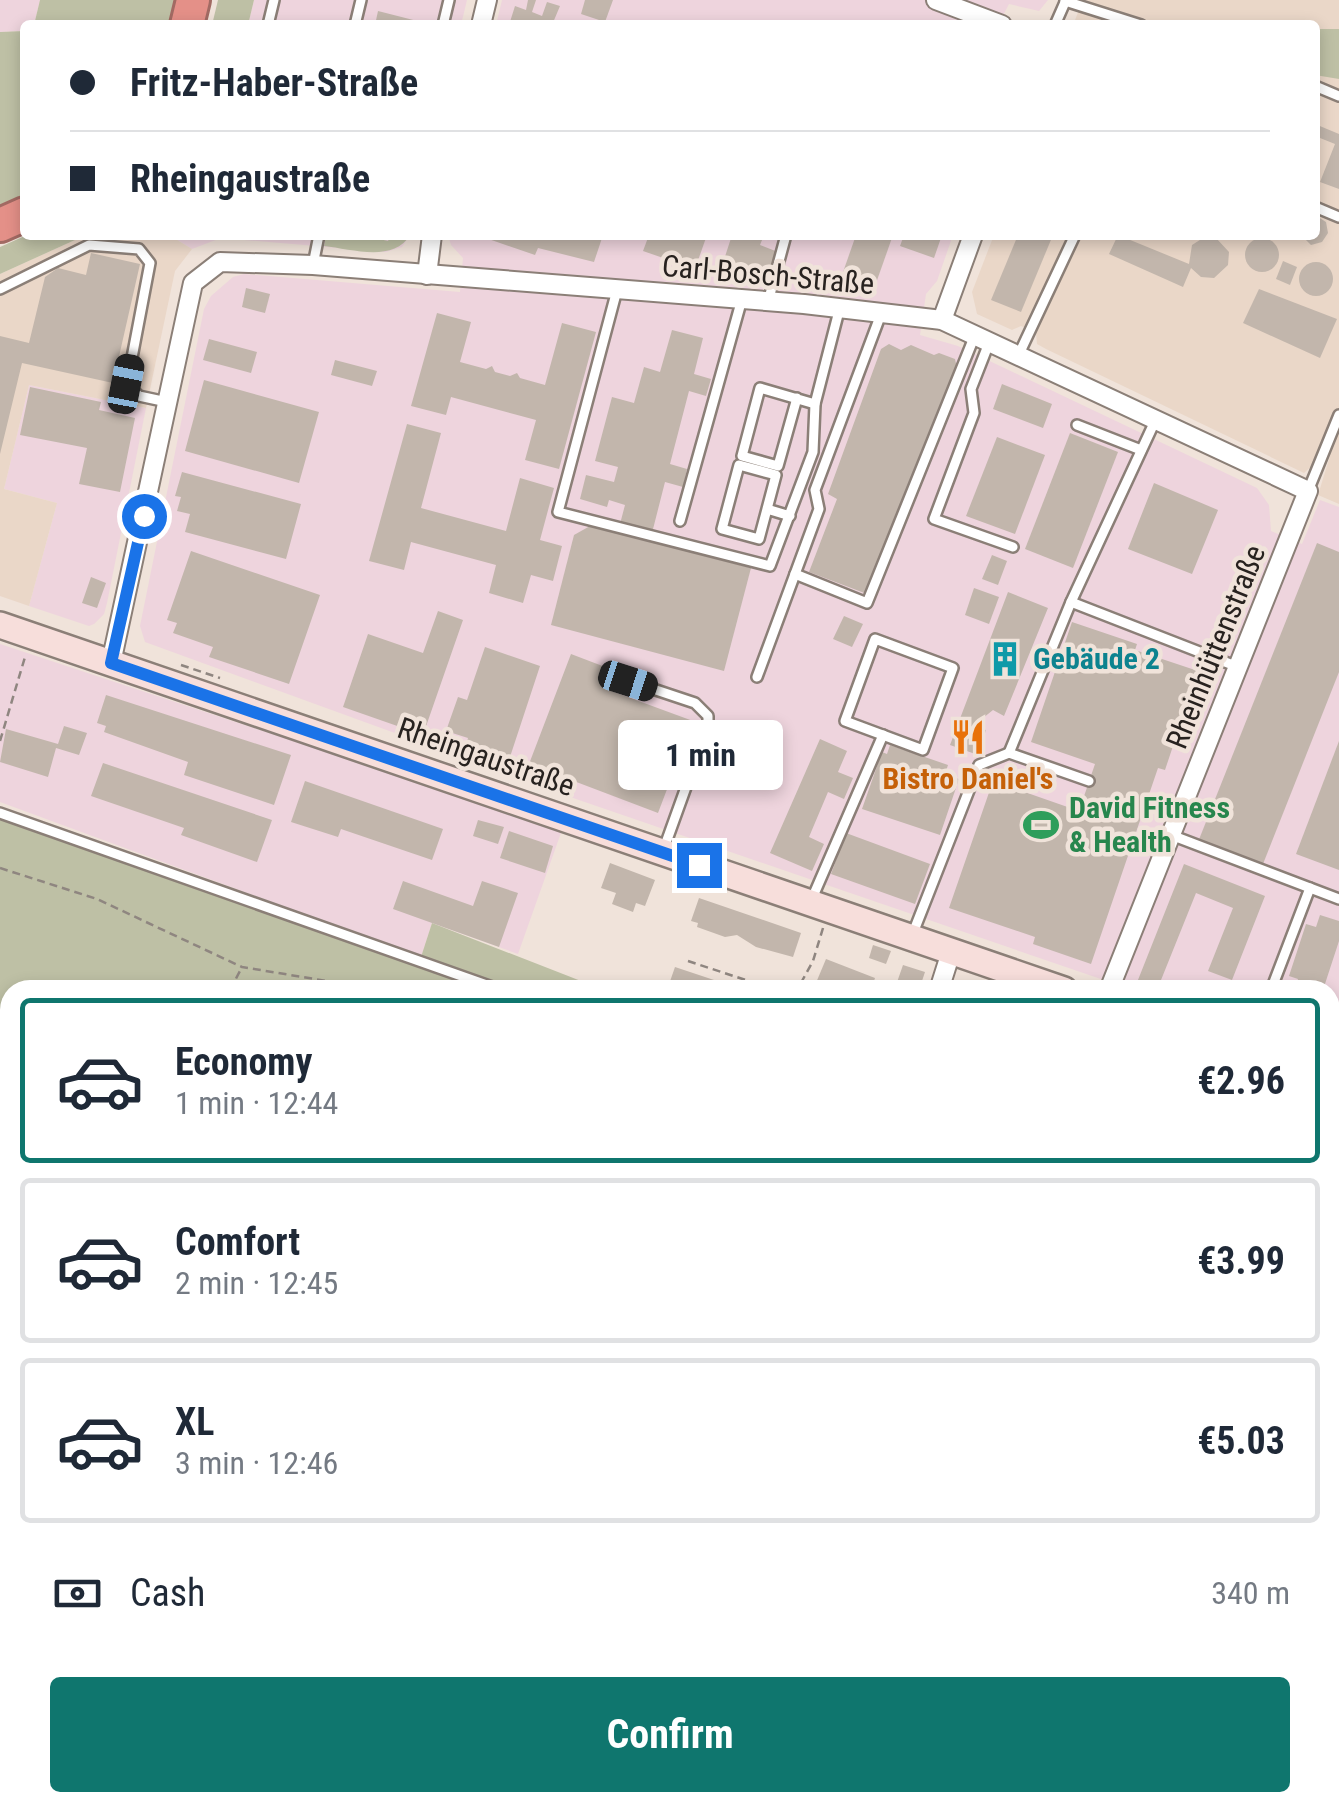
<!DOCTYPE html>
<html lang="en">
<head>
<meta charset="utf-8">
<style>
  body { margin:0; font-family:"Roboto Condensed",sans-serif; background:#f6f6f7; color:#1f2937; height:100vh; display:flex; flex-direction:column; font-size:38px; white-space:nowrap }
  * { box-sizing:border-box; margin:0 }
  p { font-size:32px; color:#747a83 }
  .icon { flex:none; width:55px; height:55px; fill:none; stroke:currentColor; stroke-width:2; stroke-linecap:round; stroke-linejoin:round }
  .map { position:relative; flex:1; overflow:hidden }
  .sheet { position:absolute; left:0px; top:980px; width:1340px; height:832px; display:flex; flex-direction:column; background:#fff; border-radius:30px 30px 0 0; box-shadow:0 5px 15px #0003 }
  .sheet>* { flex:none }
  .guide { position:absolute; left:20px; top:20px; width:1300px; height:220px; border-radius:10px; box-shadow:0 5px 15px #0003; display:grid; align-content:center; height:220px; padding:0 50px; background:#fff }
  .end { position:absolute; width:45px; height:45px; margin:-22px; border:12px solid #1a73e8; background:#fff; box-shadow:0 0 0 5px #fff }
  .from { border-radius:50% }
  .bubble { position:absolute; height:70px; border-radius:10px; background:#fff; box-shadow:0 5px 15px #0003; font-size:32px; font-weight:700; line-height:70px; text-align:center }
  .car { position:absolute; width:30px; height:60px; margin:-30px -15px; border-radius:12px; box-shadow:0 0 8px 2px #0007; background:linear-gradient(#222 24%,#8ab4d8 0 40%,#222 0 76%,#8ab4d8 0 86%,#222 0) }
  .guide b { display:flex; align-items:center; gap:35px; height:95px; font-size:38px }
  .guide b+b { border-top:2px solid #e0e1e3 }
  .guide i { width:25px; height:25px; background:#1f2937 }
  ul { padding:18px 0 0; list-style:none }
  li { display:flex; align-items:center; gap:30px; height:165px; margin:0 20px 15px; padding:0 30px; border:5px solid #e0e1e3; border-radius:10px }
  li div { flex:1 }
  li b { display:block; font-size:38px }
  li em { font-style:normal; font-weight:700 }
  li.selected { border-color:#0f766e }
  li>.icon { width:90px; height:90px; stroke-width:1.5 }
  .pay { display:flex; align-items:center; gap:25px; height:110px; padding:0 50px; font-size:38px }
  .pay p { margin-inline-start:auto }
  .action { display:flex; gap:20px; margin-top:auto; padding:20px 50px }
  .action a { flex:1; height:115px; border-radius:10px; background:#0f766e; color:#fff; font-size:40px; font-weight:700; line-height:115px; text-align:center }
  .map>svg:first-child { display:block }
  .commercial { fill:#eed4dd }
  .built { fill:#ead7c8 }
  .green { fill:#bec0a5 }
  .water { fill:#a1cfd5 }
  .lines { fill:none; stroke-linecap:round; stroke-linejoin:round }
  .ferry { stroke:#1a5961; stroke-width:2.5; stroke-dasharray:12 10; stroke-linecap:butt }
  .building { fill:#c2b6ac }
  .lane-casing { stroke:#8b7f77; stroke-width:14 }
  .street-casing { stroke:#8b7f77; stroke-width:22 }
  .secondary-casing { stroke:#8b7f77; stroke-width:30 }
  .highway-casing { stroke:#a26a63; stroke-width:38 }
  .path { stroke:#8f8680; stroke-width:2.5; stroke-dasharray:8 5; stroke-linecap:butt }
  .lane { stroke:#fff; stroke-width:9 }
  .street { stroke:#fff; stroke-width:18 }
  .secondary { stroke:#f7dedb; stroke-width:25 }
  .highway { stroke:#e49088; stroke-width:32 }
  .route { stroke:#1a73e8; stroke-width:12 }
  .labels { text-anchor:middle; stroke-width:9; stroke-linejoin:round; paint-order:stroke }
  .street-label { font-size:30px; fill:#27221f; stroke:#f0e3da }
  .culture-label { font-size:30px; font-weight:bold; fill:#0d838f; stroke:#f0e3da; text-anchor:start }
  .food-label { font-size:30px; font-weight:bold; fill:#c56008; stroke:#f0e3da }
  .leisure-label { font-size:30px; font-weight:bold; fill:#27864d; stroke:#f0e3da; text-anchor:start }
</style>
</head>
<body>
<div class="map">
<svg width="1339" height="1812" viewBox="0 0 1339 1812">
  <rect width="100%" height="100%" fill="#f0e3da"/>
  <g class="commercial">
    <path d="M0 0H40L34 25H25V31L0 32Z"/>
    <path d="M254 0H467L461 25H248Z"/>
    <path d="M502 0H1048L1039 11 1009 4 998 25H496Z"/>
    <path d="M169 235H410L402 247 386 252 221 238 192 249Z"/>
    <path d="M448 235H953L937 281 926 294 920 335 958 346 1257 488 1269 505 1271 531 1302 544 1320 500 1339 507V1060L1330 1057V990H1133L576 799 145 642 140 626 204 309 211 296 233 277 244 274 460 292 463 258 451 245Z"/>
    <path d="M29 385 146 408 107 603 104 614 94 624 89 626 29 606 57 503 4 489Z"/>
    <path d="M0 644 562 830 518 954 432 923 421 957 0 802Z"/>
  </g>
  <g class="built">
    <path d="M1083 0H1339V504L1318 495 1330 456 1319 452 1314 464 1304 473 1046 349 1037 344 1036 333 1021 326 1012 330 977 314 972 292 994 235H1315V25H1073Z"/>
    <path d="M86 235H169L192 249 175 271 146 408 29 385 4 489 57 503 29 606 0 596V274Z"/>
  </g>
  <g class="green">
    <path d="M40 0H177L171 25H34Z"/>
    <path d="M218 0H254L248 25H212Z"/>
    <path d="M1315 29H1339V79L1315 75Z"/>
    <path d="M25 31V196L0 208V32Z"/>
    <path d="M27 235H86L0 274V247Z"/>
    <path d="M326 235H361L388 241 391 235H410C394 263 351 249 324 246Z"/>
    <path d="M0 818 485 990H10V1201L0 1200Z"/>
    <path d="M432 923 604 990H517L421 957Z"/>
  </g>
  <path class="water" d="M0 1203 10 1204V1802H1330V1371L1339 1372V1812H0Z"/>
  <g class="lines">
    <g class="ferry">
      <path d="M0 1542H10"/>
      <path d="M1330 1688 1339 1690"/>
      <path d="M0 1750 10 1751"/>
      <path d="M374 1802 437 1812"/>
    </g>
  </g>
  <g class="building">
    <path d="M528 0H536L532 12 542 16 547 2 560 6 552 25H509L515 6 526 10Z"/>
    <path d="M585 0H613L605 22 581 14Z"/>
    <path d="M378 11 429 24V25H375Z"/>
    <path d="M1315 124 1339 134V189L1320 182 1335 144 1315 136Z"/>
    <path d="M1315 215 1326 222 1328 233 1322 242 1311 245 1301 235H1315Z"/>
    <path d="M477 235H603L594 262 538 248 535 255Z"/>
    <path d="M649 235H707L695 269 643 251Z"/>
    <path d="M732 235H764L760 245 778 252 770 277 737 266 732 274 720 272Z"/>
    <path d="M856 235H893L875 286 842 275Z"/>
    <path d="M904 235H942L934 258 900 246Z"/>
    <path d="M1018 235H1053L1021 312 991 300Z"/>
    <path d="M1118 235 1189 264 1192 245 1203 238H1216L1229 252 1228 265 1214 278 1201 277 1191 268 1183 287 1109 254Z"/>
    <circle cx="1262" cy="255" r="17"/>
    <path d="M91 253 140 264 113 383 22 363 0 454V336L29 343 45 277 58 268 86 275Z"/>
    <path d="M1283 261 1297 267 1290 285 1276 279Z"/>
    <circle cx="1316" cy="279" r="17"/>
    <path d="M246 288 270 294 265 313 242 307Z"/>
    <path d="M1259 289 1337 319 1320 358 1243 323Z"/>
    <path d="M437 313 471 322 460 362 486 369 492 366 495 372 510 376 517 373 520 378 545 385 562 323 596 332 559 469 525 460 536 420 451 397 446 415 411 406Z"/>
    <path d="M672 330 703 338 694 374 711 379 706 396 689 391 670 464 687 469 683 487 665 482 652 533 620 524 625 505 609 500 607 507 580 499 586 475 614 482 618 467 595 461 612 397 634 403 644 367 660 372Z"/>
    <path d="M209 339 257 352 251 373 203 360Z"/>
    <path d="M889 344 901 350 911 345 934 355 939 353 955 359 957 368 867 594 809 572 837 499 828 494 881 349Z"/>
    <path d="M335 360 377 371 372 386 331 375Z"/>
    <path d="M204 380 319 412 299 483 185 451Z"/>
    <path d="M1002 384 1052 404 1043 428 993 409Z"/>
    <path d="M30 387 101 402 99 410 135 418 120 492 79 484 87 448 20 435Z"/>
    <path d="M407 424 441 433 421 508 506 531 520 478 554 488 540 540 562 546 553 581 531 575 523 603 489 593 496 565 411 542 404 570 369 561Z"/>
    <path d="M1070 433 1118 452 1073 568 1025 549Z"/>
    <path d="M997 437 1045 455 1015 534 966 516Z"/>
    <path d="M182 472 301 504 286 559 185 532 190 514 177 511 181 497 175 496Z"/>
    <path d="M1154 483 1218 510 1192 574 1128 549Z"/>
    <path d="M590 526 751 568 724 671 551 625 574 535Z"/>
    <path d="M1317 543 1339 552V672L1263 864 1198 842Z"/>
    <path d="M191 551 320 595 289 684 209 657 213 647 173 633 177 623 167 620Z"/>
    <path d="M992 555 1007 561 998 585 982 579Z"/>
    <path d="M91 577 106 583 97 608 82 603Z"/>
    <path d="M974 588 999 597 989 624 965 615Z"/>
    <path d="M1008 592 1048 608 1004 716 993 710 978 722 977 727 986 730 978 755 950 745Z"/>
    <path d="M438 611 463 620 423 735 343 707 368 634 423 653Z"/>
    <path d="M844 616 863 624 852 647 833 639Z"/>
    <path d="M1072 622 1137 644 1135 650 1198 671 1165 770 1158 768 1091 964 1033 944 1035 937 949 908 993 781 1079 811 1095 764 1031 742Z"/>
    <path d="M485 647 540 666 505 772 462 758 468 738 446 731 458 697 467 700Z"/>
    <path d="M571 654 613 670 606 689 693 721 658 813 529 764Z"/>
    <path d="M106 695 291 755 274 805 184 775 188 762 104 732 106 726 97 723Z"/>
    <path d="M64 726 87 733 79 755 56 748 48 777 0 762 6 729 58 744Z"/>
    <path d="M820 739 847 751 838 772 853 778 844 799 828 792 809 837 824 844 812 871 770 853Z"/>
    <path d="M1339 741V870L1296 854Z"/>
    <path d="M890 745 948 765 945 774 959 779 940 835 862 809 882 752 887 754Z"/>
    <path d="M103 763 272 820 257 862 181 835 184 828 91 796Z"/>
    <path d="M305 781 443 829 432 860 341 829 338 837 291 822Z"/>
    <path d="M478 820 504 827 498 844 473 836Z"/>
    <path d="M509 831 553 846 545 873 500 858Z"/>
    <path d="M846 833 930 864 915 904 831 874Z"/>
    <path d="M610 863 655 880 645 906 636 903 633 912 612 904 616 893 601 888Z"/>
    <path d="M1184 864 1265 896 1232 980 1208 971 1233 908 1196 893 1157 990H1134Z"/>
    <path d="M403 881 473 906 482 881 518 893 499 947 393 909Z"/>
    <path d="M699 898 801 933 793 957 756 947 737 935 725 937 697 927 698 923 691 921Z"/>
    <path d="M1320 915 1339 921V941L1323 990H1295L1298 979 1289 976 1306 924 1316 927Z"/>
    <path d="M873 945 891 951 886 964 869 958Z"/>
    <path d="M826 959 875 978 871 990H813Z"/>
    <path d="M903 965 925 972 919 990 895 988Z"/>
    <path d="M675 967 723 983 737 990H667Z"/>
    <path d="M1331 1216 1339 1218V1246L1330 1243Z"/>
  </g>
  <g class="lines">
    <defs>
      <g id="lane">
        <path d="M1065 1 1141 25"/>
        <path d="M268 25 274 0"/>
        <path d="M355 25 361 0"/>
        <path d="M443 25 449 0"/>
        <path d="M1055 25 1066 0"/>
        <path d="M1315 86 1339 96"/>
        <path d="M1315 207 1339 217"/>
        <path d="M313 265 319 235"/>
        <path d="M0 289 89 245 139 249 150 263 127 384 139 396 167 402"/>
        <path d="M617 290 558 512 770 566 813 452 815 404 840 307"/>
        <path d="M768 302 786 235"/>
        <path d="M989 343 971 389 974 413 934 519 1013 547"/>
        <path d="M1019 354 1075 235"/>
        <path d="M797 398 778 466 742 456 760 388 815 404"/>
        <path d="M1077 425 1141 450"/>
        <path d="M1308 491 1339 415"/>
        <path d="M767 509 759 539 722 529 739 465 776 475 767 509 790 516"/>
        <path d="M680 521 742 299"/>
        <path d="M795 574 867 603 975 335"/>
        <path d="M1071 602 1238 667"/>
        <path d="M875 639 953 668 923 750 845 721Z"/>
        <path d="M757 677 819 509 815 490 881 314"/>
        <path d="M629 681 695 703 708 716V726L663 851"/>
        <path d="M1009 753 1071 602 1156 419"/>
        <path d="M1147 801 1180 812"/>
        <path d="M0 813 501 990"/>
        <path d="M1171 835 1339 899"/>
        <path d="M811 901 883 735"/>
        <path d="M913 933 979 765 1009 753 1089 781"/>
        <path d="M1271 990 1310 888"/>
        <path d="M1330 1042 1339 1016"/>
      </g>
      <g id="street">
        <path d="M936 0 1002 25"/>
        <path d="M481 25 487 0"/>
        <path d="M427 275 432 235"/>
        <path d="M942 320 973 235"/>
        <path d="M111 663 193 283 220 262 313 265 804 304 942 320 1308 491 1109 990"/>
        <path d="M939 990 951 952"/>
        <path d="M1330 1261 1339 1264"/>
      </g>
      <g id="secondary">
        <path d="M0 625 1064 990"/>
        <path d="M1330 1082 1339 1086"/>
      </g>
      <g id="highway">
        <path d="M187 25 193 0"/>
        <path d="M0 225 25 214"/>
      </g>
    </defs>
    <use href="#lane" class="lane-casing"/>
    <use href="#street" class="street-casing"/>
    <use href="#secondary" class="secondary-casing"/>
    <use href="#highway" class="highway-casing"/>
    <g class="path">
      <path d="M181 665 220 678"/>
      <path d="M0 741 25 657"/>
      <path d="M0 868 97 899 242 967 381 990"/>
      <path d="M688 961 773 989 802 981 813 961 823 928"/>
      <path d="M230 990 241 969"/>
      <path d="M0 1180 10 1181"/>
      <path d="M1330 1351 1339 1353"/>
    </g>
    <use href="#lane" class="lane"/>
    <use href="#street" class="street"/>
    <use href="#secondary" class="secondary"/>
    <use href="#highway" class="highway"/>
  </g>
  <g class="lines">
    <path class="route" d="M144 516 111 663 699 865"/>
  </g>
  <defs>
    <symbol id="building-bare" viewBox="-9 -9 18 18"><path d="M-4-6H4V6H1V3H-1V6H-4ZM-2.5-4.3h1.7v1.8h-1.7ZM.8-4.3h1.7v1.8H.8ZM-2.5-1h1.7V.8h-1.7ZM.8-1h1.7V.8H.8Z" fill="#0f9aa8" stroke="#f0e3da" stroke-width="2.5" paint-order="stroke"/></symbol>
    <symbol id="restaurant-bare" viewBox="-9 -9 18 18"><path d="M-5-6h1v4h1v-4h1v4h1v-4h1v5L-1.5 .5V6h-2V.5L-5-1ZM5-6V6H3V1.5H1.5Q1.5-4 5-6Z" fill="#e8710a" stroke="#f0e3da" stroke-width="2.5" paint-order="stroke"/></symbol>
    <symbol id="stadium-bare" viewBox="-9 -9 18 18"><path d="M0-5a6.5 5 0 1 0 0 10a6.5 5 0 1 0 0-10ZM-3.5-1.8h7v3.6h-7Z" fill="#2e9e5b" stroke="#f0e3da" stroke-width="2.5" paint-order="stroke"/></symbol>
  </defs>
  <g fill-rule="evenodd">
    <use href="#building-bare" x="980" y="634" width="50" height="50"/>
    <use href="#restaurant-bare" x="943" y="712" width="50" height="50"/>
    <use href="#stadium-bare" x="1016" y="800" width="50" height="50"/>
  </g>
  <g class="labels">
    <g class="street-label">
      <text transform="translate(768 275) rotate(5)" y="10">Carl-Bosch-Straße</text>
      <text transform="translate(1216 647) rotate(-68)" y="10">Rheinhüttenstraße</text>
      <text transform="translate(486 757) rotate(19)" y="10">Rheingaustraße</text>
    </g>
    <g class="culture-label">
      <text x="1033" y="669">Gebäude 2</text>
    </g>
    <g class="food-label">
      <text x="968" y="789">Bistro Daniel's</text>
    </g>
    <g class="leisure-label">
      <text x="1069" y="818">David Fitness<tspan x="1069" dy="34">&amp; Health</tspan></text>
    </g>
  </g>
</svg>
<i class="end from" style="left:144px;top:516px"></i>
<i class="end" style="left:699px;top:865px"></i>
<div class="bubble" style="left:618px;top:720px;width:165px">1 min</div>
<i class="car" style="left:126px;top:384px;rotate:11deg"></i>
<i class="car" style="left:628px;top:681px;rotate:108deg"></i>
<div class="guide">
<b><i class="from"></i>Fritz-Haber-Straße</b>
<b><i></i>Rheingaustraße</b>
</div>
<section class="sheet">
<ul>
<li class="selected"><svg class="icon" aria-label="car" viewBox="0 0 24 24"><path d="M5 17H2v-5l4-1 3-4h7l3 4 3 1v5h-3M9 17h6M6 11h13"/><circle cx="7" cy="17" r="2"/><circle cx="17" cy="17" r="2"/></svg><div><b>Economy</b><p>1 min · 12:44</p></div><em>€2.96</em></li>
<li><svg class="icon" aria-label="car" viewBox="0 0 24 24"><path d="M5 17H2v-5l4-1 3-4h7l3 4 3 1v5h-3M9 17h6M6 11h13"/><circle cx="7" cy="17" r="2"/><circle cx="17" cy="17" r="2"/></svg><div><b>Comfort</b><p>2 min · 12:45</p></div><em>€3.99</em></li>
<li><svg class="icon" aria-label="car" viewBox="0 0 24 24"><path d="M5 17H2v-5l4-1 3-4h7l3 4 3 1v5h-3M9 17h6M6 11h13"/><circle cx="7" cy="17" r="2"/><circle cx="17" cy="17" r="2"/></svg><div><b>XL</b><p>3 min · 12:46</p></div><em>€5.03</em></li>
</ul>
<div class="pay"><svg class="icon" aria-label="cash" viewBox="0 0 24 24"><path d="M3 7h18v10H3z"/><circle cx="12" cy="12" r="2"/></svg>Cash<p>340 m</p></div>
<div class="action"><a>Confirm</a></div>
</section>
</div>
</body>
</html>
